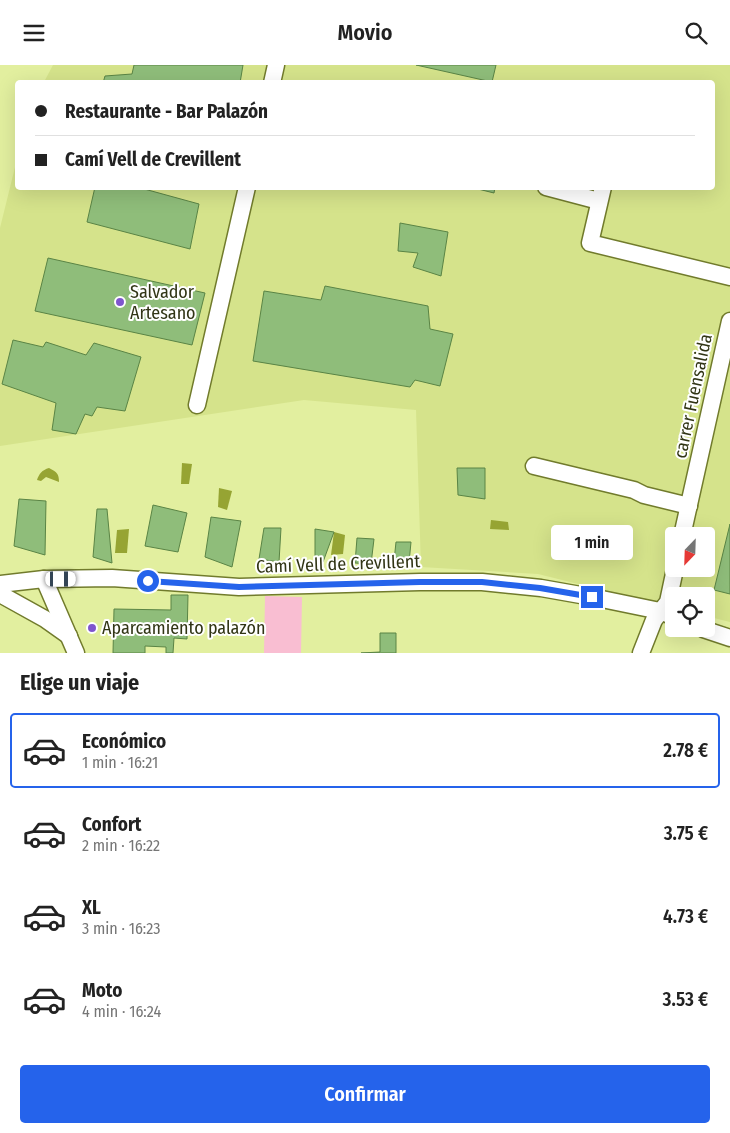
<!DOCTYPE html>
<html lang="es">
<head>
<meta charset="utf-8">
<style>
  body { margin:0; font-family:"Fira Sans Condensed",sans-serif; background:#f2f2f2; color:#222; height:100vh; display:flex; flex-direction:column; font-size:19px; white-space:nowrap }
  * { box-sizing:border-box; margin:0 }
  p { font-size:16px; color:#767676 }
  .icon { flex:none; width:28px; height:28px; fill:none; stroke:currentColor; stroke-width:2; stroke-linecap:round; stroke-linejoin:round }
  .map { position:relative; height:588px; overflow:hidden }
  .drawer { display:flex; flex-direction:column; background:#fff; flex:1 }
  .drawer>* { flex:none }
  .guide { position:absolute; left:15px; top:15px; width:700px; height:110px; border-radius:5px; box-shadow:0 5px 20px #0002; display:grid; align-content:center; height:110px; padding:0 20px; background:#fff }
  .needle { width:32px; rotate:203deg }
  .fabs { position:absolute; left:665px; top:462px; display:grid; gap:10px }
  .fabs a { display:grid; place-items:center; width:50px; height:50px; border-radius:5px; background:#fff; box-shadow:0 5px 20px #0002; font-size:25px }
  .end { position:absolute; width:22px; height:22px; margin:-11px; border:6px solid #2563eb; background:#fff; box-shadow:0 0 0 2px #fff }
  .from { border-radius:50% }
  .bubble { position:absolute; height:35px; border-radius:5px; background:#fff; box-shadow:0 5px 20px #0002; font-size:16px; font-weight:600; line-height:35px; text-align:center }
  .car { position:absolute; width:15px; height:30px; margin:-15px -8px; border-radius:6px; box-shadow:0 0 4px 1px #0007; background:linear-gradient(#fff 24%,#345 0 40%,#fff 0 76%,#345 0 86%,#fff 0) }
  .guide b { display:flex; align-items:center; gap:18px; height:48px; font-size:19px }
  .guide b+b { border-top:1px solid #e0e0e0 }
  .guide i { width:12px; height:12px; background:#222 }
  ul { padding:0; list-style:none }
  li { display:flex; align-items:center; gap:15px; height:75px; margin:0 10px 8px; padding:0 10px; border:2px solid transparent; border-radius:5px }
  li div { flex:1 }
  li b { display:block; font-size:19px }
  li em { font-style:normal; font-weight:600 }
  li.current { border-color:#2563eb }
  li>.icon { width:45px; height:45px; stroke-width:1.5 }
  h2 { padding:0 20px; font-size:22px; line-height:60px }
  .primary-button { display:flex; gap:10px; margin-top:auto; padding:10px 20px }
  .primary-button a { flex:1; height:58px; border-radius:5px; background:#2563eb; color:#fff; font-size:20px; font-weight:600; line-height:58px; text-align:center }
  header { display:flex; justify-content:space-between; align-items:center; height:65px; padding:0 20px; background:#fff; font-size:22px; font-weight:600 }
  .map>svg:first-child { display:block }
  .built { fill:#d5e38b; fill-rule:evenodd }
  .green { fill:#f9bed2 }
  .water { fill:#96a433 }
  .building { fill:#8fbd7a; stroke:#5a8445 }
  .lines { fill:none; stroke-linecap:round; stroke-linejoin:round }
  .minor-casing { stroke:#717b2c; stroke-width:19 }
  .minor { stroke:#fff; stroke-width:16 }
  .route { stroke:#2563eb; stroke-width:6 }
  .poi-dot { fill:#7f55ce; stroke:#fff; stroke-width:2 }
  .labels { text-anchor:middle; stroke-width:4; stroke-linejoin:round; paint-order:stroke }
  .poi-label { font-size:18px; fill:#313515; stroke:#fff; text-anchor:start }
  .street-label { font-size:18px; fill:#313515; stroke:#fff }
</style>
</head>
<body>
<header><svg class="icon" aria-label="menu" viewBox="0 0 24 24"><path d="M4 6h16M4 12h16M4 18h16"/></svg>Movio<svg class="icon" aria-label="search" viewBox="0 0 24 24"><circle cx="10" cy="10" r="6"/><path d="M15 15l6 6"/></svg></header>
<div class="map">
<svg width="730" height="588" viewBox="0 0 730 588">
  <rect width="100%" height="100%" fill="#e2ef9f"/>
  <path class="built" d="M53 0H730V557L706 551V531H674V543L538 509 421 502 416 345 304 335 0 381V163L17 94 18 122H712V18L44 17ZM674 471H706V504H674Z"/>
  <path class="green" d="M265 531 302 532 301 588H264Z"/>
  <g class="water">
    <path d="M182 398 192 399 189 419H181Z"/>
    <path d="M49 403C57 407 59 409 59 417L46 412 41 416 37 415C39 409 42 405 49 403Z"/>
    <path d="M219 423 232 426 227 445 218 442Z"/>
    <path d="M491 455 508 457 509 465 490 464Z"/>
    <path d="M129 464 127 488H115L117 465Z"/>
    <path d="M334 467 345 470 343 489 331 490Z"/>
  </g>
  <g class="building">
    <path d="M134 0H243L240 18H103L105 11 132 9Z"/>
    <path d="M416 0H496L492 17Z"/>
    <path d="M95 122H137L199 139 190 184 87 157Z"/>
    <path d="M470 122H495L494 128Z"/>
    <path d="M400 158 448 167 441 211 413 202 418 188 398 186Z"/>
    <path d="M48 193 205 228 192 280 35 246Z"/>
    <path d="M325 221 428 241 430 264 453 269 440 321 415 315 410 322 253 296 264 226 321 235Z"/>
    <path d="M13 275 43 282 46 277 86 290 94 278 141 292 125 346 97 342 92 351 85 349 76 369 52 365 56 338 2 319Z"/>
    <path d="M457 403H485V434L458 430Z"/>
    <path d="M19 434 46 436 45 490 14 481Z"/>
    <path d="M153 440 187 448 178 487 145 481Z"/>
    <path d="M97 444H107L112 498 93 492Z"/>
    <path d="M211 452 241 456 232 502 205 492Z"/>
    <path d="M730 459V529L714 525Z"/>
    <path d="M264 463H281L279 497 259 494Z"/>
    <path d="M315 464 334 467 323 497 315 493Z"/>
    <path d="M357 473 374 474 371 499 355 498Z"/>
    <path d="M396 477H411L409 498 394 496Z"/>
    <path d="M171 530H188L187 574 174 573 173 588H166V582L145 581V588H113L114 544 171 545Z"/>
    <path d="M380 568H396V588H361L380 587Z"/>
  </g>
  <g class="lines">
    <defs>
      <g id="minor">
        <path d="M272 18 276 0"/>
        <path d="M546 122 599 136"/>
        <path d="M603 122 590 178 730 212"/>
        <path d="M197 340 247 122"/>
        <path d="M534 401 634 425 644 430 689 441"/>
        <path d="M682 471 730 256"/>
        <path d="M44 514 76 588"/>
        <path d="M0 519 44 514 112 513 239 522 420 517H482L541 523 592 532 660 546 674 552"/>
        <path d="M0 529 45 554 69 571"/>
        <path d="M703 564 730 573"/>
        <path d="M641 588 654 555 668 537 675 504"/>
      </g>
    </defs>
    <use href="#minor" class="minor-casing"/>
    <use href="#minor" class="minor"/>
  </g>
  <g class="lines">
    <path class="route" d="M148 516 239 522 420 517H482L540 523 592 532"/>
  </g>
  <g class="poi-dot">
    <circle cx="120" cy="237" r="5"/>
    <circle cx="92" cy="563" r="5"/>
  </g>
  <g class="labels">
    <g class="poi-label">
      <text x="130" y="233">Salvador<tspan x="130" dy="21">Artesano</tspan></text>
      <text x="102" y="569">Aparcamiento palazón</text>
    </g>
    <g class="street-label">
      <text transform="translate(693 331) rotate(-78)" y="6">carrer Fuensalida</text>
      <text transform="translate(338 499) rotate(-2)" y="6">Camí Vell de Crevillent</text>
    </g>
  </g>
</svg>
<div class="fabs">
<a><svg class="needle" viewBox="-14 -14 28 28"><path d="M0-13l5 13h-10z" fill="#e53935"/><path d="M0 13l5-13h-10z" fill="#767676"/></svg></a>
<a><svg class="icon" aria-label="locate" viewBox="0 0 24 24"><circle cx="12" cy="12" r="6"/><path d="M12 2v4M12 18v4M2 12h4M18 12h4"/></svg></a>
</div>
<i class="end from" style="left:148px;top:516px"></i>
<i class="end" style="left:592px;top:532px"></i>
<div class="bubble" style="left:551px;top:460px;width:82px">1 min</div>
<i class="car" style="left:61px;top:514px;rotate:90deg"></i>
<div class="guide">
<b><i class="from"></i>Restaurante - Bar Palazón</b>
<b><i></i>Camí Vell de Crevillent</b>
</div>
</div>
<section class="drawer">
<h2>Elige un viaje</h2>
<ul>
<li class="current"><svg class="icon" aria-label="car" viewBox="0 0 24 24"><path d="M5 17H2v-5l4-1 3-4h7l3 4 3 1v5h-3M9 17h6M6 11h13"/><circle cx="7" cy="17" r="2"/><circle cx="17" cy="17" r="2"/></svg><div><b>Económico</b><p>1 min · 16:21</p></div><em>2.78 €</em></li>
<li><svg class="icon" aria-label="car" viewBox="0 0 24 24"><path d="M5 17H2v-5l4-1 3-4h7l3 4 3 1v5h-3M9 17h6M6 11h13"/><circle cx="7" cy="17" r="2"/><circle cx="17" cy="17" r="2"/></svg><div><b>Confort</b><p>2 min · 16:22</p></div><em>3.75 €</em></li>
<li><svg class="icon" aria-label="car" viewBox="0 0 24 24"><path d="M5 17H2v-5l4-1 3-4h7l3 4 3 1v5h-3M9 17h6M6 11h13"/><circle cx="7" cy="17" r="2"/><circle cx="17" cy="17" r="2"/></svg><div><b>XL</b><p>3 min · 16:23</p></div><em>4.73 €</em></li>
<li><svg class="icon" aria-label="car" viewBox="0 0 24 24"><path d="M5 17H2v-5l4-1 3-4h7l3 4 3 1v5h-3M9 17h6M6 11h13"/><circle cx="7" cy="17" r="2"/><circle cx="17" cy="17" r="2"/></svg><div><b>Moto</b><p>4 min · 16:24</p></div><em>3.53 €</em></li>
</ul>
<div class="primary-button"><a>Confirmar</a></div>
</section>
</body>
</html>
